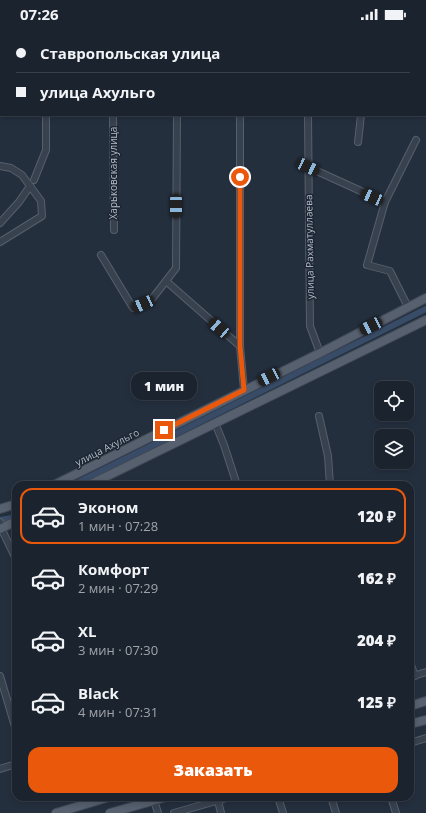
<!DOCTYPE html>
<html lang="ru">
<head>
<meta charset="utf-8">
<style>
  body { margin:0; font-family:"Open Sans",sans-serif; background:#282f3a; color:#f1f3f6; height:100vh; display:flex; flex-direction:column; font-size:15px; white-space:nowrap }
  * { box-sizing:border-box; margin:0 }
  p { font-size:13px; color:#a0a4aa }
  .icon { flex:none; width:22px; height:22px; fill:none; stroke:currentColor; stroke-width:2; stroke-linecap:round; stroke-linejoin:round }
  .map { position:relative; flex:1; overflow:hidden }
  .drawer { position:absolute; left:12px; top:453px; width:402px; height:320px; display:flex; flex-direction:column; background:#1b232e; border-radius:12px; box-shadow:0 2px 6px #0003,0 0 0 1px #39404a }
  .drawer>* { flex:none }
  .banner { position:absolute; left:0px; top:0px; width:426px; height:88px; box-shadow:0 2px 6px #0003,0 0 0 1px #39404a; display:grid; align-content:center; height:88px; padding:0 16px; background:#1b232e }
  .controls { position:absolute; left:374px; top:353px; display:grid; gap:8px }
  .controls a { display:grid; place-items:center; width:40px; height:40px; border-radius:8px; background:#1b232e; box-shadow:0 2px 6px #0003,0 0 0 1px #39404a; font-size:20px }
  .end { position:absolute; width:18px; height:18px; margin:-9px; border:5px solid #ea580c; background:#fff; box-shadow:0 0 0 2px #fff }
  .from { border-radius:50% }
  .bubble { position:absolute; height:28px; border-radius:12px; background:#1b232e; box-shadow:0 2px 6px #0003,0 0 0 1px #39404a; font-size:13px; font-weight:800; line-height:28px; text-align:center }
  .car { position:absolute; width:12px; height:24px; margin:-12px -6px; border-radius:5px; box-shadow:0 0 3px 1px #0007; background:linear-gradient(#222 24%,#8ab4d8 0 40%,#222 0 76%,#8ab4d8 0 86%,#222 0) }
  .banner b { display:flex; align-items:center; gap:14px; height:38px; font-size:15px }
  .banner b+b { border-top:1px solid #39404a }
  .banner i { width:10px; height:10px; background:#f1f3f6 }
  ul { padding:7px 0 0; list-style:none }
  li { display:flex; align-items:center; gap:12px; height:56px; margin:0 8px 6px; padding:0 8px; border:2px solid transparent; border-radius:12px }
  li div { flex:1 }
  li b { display:block; font-size:15px }
  li em { font-style:normal; font-weight:800 }
  li.on { border-color:#ea580c }
  li>.icon { width:36px; height:36px; stroke-width:1.5 }
  .action { display:flex; gap:8px; margin-top:auto; padding:8px 16px }
  .action a { flex:1; height:46px; border-radius:12px; background:#ea580c; color:#fff; font-size:16px; font-weight:800; line-height:46px; text-align:center }
  .status { display:flex; justify-content:space-between; align-items:center; height:28px; padding:0 20px; background:#1b232e; direction:ltr }
  .status svg { height:11px; fill:currentColor }
  .map>svg:first-child { display:block }
  .lines { fill:none; stroke-linecap:round; stroke-linejoin:round }
  .canal { stroke:#394c67; stroke-width:6 }
  .minor-casing { stroke:#565f6c; stroke-width:8 }
  .major-casing { stroke:#414a57; stroke-width:10 }
  .minor { stroke:#38414e; stroke-width:6 }
  .major { stroke:#56606e; stroke-width:8 }
  .route { stroke:#ea580c; stroke-width:5 }
  .labels { text-anchor:middle; stroke-width:3; stroke-linejoin:round; paint-order:stroke }
  .street-label { font-size:10px; fill:#b4bcc9; stroke:#1d2633 }
</style>
</head>
<body>
<div class="status"><b>07:26</b><svg viewBox="0 0 49 12"><path d="M0 12V9h3v3zM5 12V6h3v6zM10 12V3h3v9zM15 12V0h3v12zM26 1h20v11H26zM47 4h2v5h-2z"/></svg></div>
<div class="map">
<svg width="426" height="785" viewBox="0 0 426 785">
  <rect width="100%" height="100%" fill="#242f3e"/>
  <g class="lines">
    <g class="canal">
      <path d="M73 457 426 281"/>
      <path d="M0 492 12 490 16 487"/>
    </g>
    <defs>
      <g id="minor">
        <path d="M113 0V1"/>
        <path d="M239 0V1"/>
        <path d="M48 1V0"/>
        <path d="M177 1V0"/>
        <path d="M308 1V0"/>
        <path d="M407 1V0"/>
        <path d="M113 87 114 202"/>
        <path d="M240 87V318L244 362"/>
        <path d="M308 87 310 298 320 325"/>
        <path d="M358 114 361 87"/>
        <path d="M0 138 11 140 22 147 41 173 42 188 0 214"/>
        <path d="M308 139 385 174"/>
        <path d="M34 152 46 122V87"/>
        <path d="M0 195 19 174 30 158"/>
        <path d="M101 227 133 280 152 271 176 240 177 87"/>
        <path d="M166 253 240 318"/>
        <path d="M408 279 390 243 367 237 385 174 416 112"/>
        <path d="M319 388 328 428 330 457"/>
        <path d="M215 395 224 417 237 457"/>
        <path d="M0 494 1 500 16 531"/>
        <path d="M410 634 415 648"/>
        <path d="M0 648 16 702"/>
        <path d="M410 649 426 644"/>
        <path d="M410 715 426 710"/>
        <path d="M0 741 16 736"/>
        <path d="M217 769 221 785"/>
        <path d="M278 769 283 785"/>
        <path d="M331 769 336 785"/>
        <path d="M391 769 396 785"/>
        <path d="M154 772 158 785"/>
        <path d="M174 785 230 769"/>
      </g>
      <g id="major">
        <path d="M54 457 320 325 426 270"/>
        <path d="M89 457 426 292"/>
        <path d="M0 481 16 476"/>
        <path d="M0 501 16 493"/>
        <path d="M410 678 426 673"/>
        <path d="M410 696 426 692"/>
        <path d="M56 785 109 769"/>
        <path d="M110 785 166 769"/>
      </g>
    </defs>
    <use href="#minor" class="minor-casing"/>
    <use href="#major" class="major-casing"/>
    <use href="#minor" class="minor"/>
    <use href="#major" class="major"/>
  </g>
  <g class="lines">
    <path class="route" d="M164 402 244 362 240 318V149"/>
  </g>
  <g class="labels">
    <g class="street-label">
      <text transform="translate(113 145) rotate(-90)" y="4">Харьковская улица</text>
      <text transform="translate(309 219) rotate(-91)" y="4">улица Рахматуллаева</text>
      <text transform="translate(107 419) rotate(-27)" y="4">улица Ахульго</text>
    </g>
  </g>
</svg>
<div class="controls">
<a><svg class="icon" aria-label="locate" viewBox="0 0 24 24"><circle cx="12" cy="12" r="6"/><path d="M12 2v4M12 18v4M2 12h4M18 12h4"/></svg></a>
<a><svg class="icon" aria-label="layers" viewBox="0 0 24 24"><path d="M12 4l9 5-9 5-9-5zM3 14l9 5 9-5"/></svg></a>
</div>
<i class="end from" style="left:240px;top:149px"></i>
<i class="end" style="left:164px;top:402px"></i>
<div class="bubble" style="left:131px;top:344px;width:66px">1 мин</div>
<i class="car" style="left:308px;top:139px;rotate:115deg"></i>
<i class="car" style="left:372px;top:169px;rotate:294deg"></i>
<i class="car" style="left:176px;top:178px;rotate:180deg"></i>
<i class="car" style="left:143px;top:276px;rotate:246deg"></i>
<i class="car" style="left:371px;top:298px;rotate:243deg"></i>
<i class="car" style="left:219px;top:300px;rotate:311deg"></i>
<i class="car" style="left:269px;top:349px;rotate:244deg"></i>
<div class="banner">
<b><i class="from"></i>Ставропольская улица</b>
<b><i></i>улица Ахульго</b>
</div>
<section class="drawer">
<ul>
<li class="on"><svg class="icon" aria-label="car" viewBox="0 0 24 24"><path d="M5 17H2v-5l4-1 3-4h7l3 4 3 1v5h-3M9 17h6M6 11h13"/><circle cx="7" cy="17" r="2"/><circle cx="17" cy="17" r="2"/></svg><div><b>Эконом</b><p>1 мин · 07:28</p></div><em>120 ₽</em></li>
<li><svg class="icon" aria-label="car" viewBox="0 0 24 24"><path d="M5 17H2v-5l4-1 3-4h7l3 4 3 1v5h-3M9 17h6M6 11h13"/><circle cx="7" cy="17" r="2"/><circle cx="17" cy="17" r="2"/></svg><div><b>Комфорт</b><p>2 мин · 07:29</p></div><em>162 ₽</em></li>
<li><svg class="icon" aria-label="car" viewBox="0 0 24 24"><path d="M5 17H2v-5l4-1 3-4h7l3 4 3 1v5h-3M9 17h6M6 11h13"/><circle cx="7" cy="17" r="2"/><circle cx="17" cy="17" r="2"/></svg><div><b>XL</b><p>3 мин · 07:30</p></div><em>204 ₽</em></li>
<li><svg class="icon" aria-label="car" viewBox="0 0 24 24"><path d="M5 17H2v-5l4-1 3-4h7l3 4 3 1v5h-3M9 17h6M6 11h13"/><circle cx="7" cy="17" r="2"/><circle cx="17" cy="17" r="2"/></svg><div><b>Black</b><p>4 мин · 07:31</p></div><em>125 ₽</em></li>
</ul>
<div class="action"><a>Заказать</a></div>
</section>
</div>
</body>
</html>
